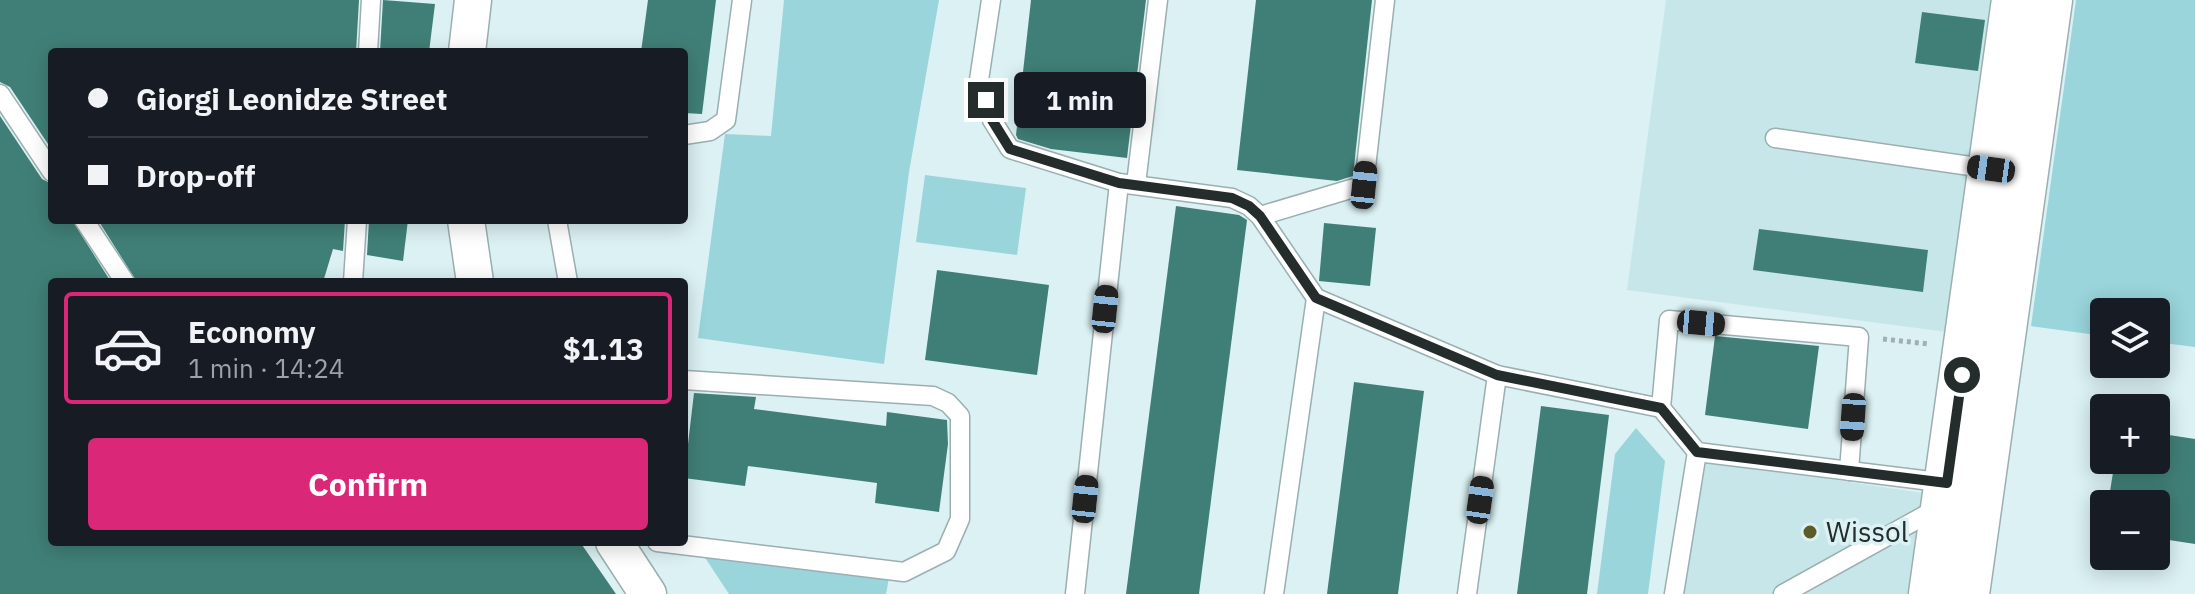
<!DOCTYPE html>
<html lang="en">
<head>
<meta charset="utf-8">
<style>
  body { margin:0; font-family:"IBM Plex Sans",sans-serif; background:#20242c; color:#f1f3f6; height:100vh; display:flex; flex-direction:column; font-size:30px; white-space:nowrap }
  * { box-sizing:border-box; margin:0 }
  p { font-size:26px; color:#9ea1a6 }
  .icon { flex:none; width:44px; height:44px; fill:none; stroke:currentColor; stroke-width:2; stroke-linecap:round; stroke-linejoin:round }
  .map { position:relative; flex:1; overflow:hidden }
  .panel { position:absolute; left:48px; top:278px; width:640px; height:268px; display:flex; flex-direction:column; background:#171b24; border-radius:8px; box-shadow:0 4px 20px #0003 }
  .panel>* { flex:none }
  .hud { position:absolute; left:48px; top:48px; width:640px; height:176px; border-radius:8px; box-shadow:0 4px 20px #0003; display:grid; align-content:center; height:176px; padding:0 40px; background:#171b24 }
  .buttons { position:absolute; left:2090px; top:298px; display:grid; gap:16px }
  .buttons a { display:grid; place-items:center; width:80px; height:80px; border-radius:8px; background:#171b24; box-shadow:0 4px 20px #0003; font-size:40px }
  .end { position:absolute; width:36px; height:36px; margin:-18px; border:10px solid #242c2c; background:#fff; box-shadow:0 0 0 4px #fff }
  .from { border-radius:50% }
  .bubble { position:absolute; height:56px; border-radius:8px; background:#171b24; box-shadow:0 4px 20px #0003; font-size:26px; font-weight:800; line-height:56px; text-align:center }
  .car { position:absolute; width:24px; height:48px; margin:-24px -12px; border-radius:10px; box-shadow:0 0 6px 2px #0007; background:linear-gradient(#222 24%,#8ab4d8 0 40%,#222 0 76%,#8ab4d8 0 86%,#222 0) }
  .hud b { display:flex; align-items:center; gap:28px; height:76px; font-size:30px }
  .hud b+b { border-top:2px solid #363941 }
  .hud i { width:20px; height:20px; background:#f1f3f6 }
  ul { padding:14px 0 0; list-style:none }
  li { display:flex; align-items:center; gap:24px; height:112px; margin:0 16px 12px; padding:0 24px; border:4px solid transparent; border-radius:8px }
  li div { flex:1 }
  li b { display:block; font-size:30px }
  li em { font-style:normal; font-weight:800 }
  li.selected { border-color:#db2777 }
  li>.icon { width:72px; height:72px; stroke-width:1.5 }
  .button { display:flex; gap:16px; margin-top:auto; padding:16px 40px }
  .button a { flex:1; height:92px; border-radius:8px; background:#db2777; color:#fff; font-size:32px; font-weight:800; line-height:92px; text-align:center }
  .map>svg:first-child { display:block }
  .built { fill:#c7e6e9 }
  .green { fill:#99d5db }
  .building { fill:#407f77 }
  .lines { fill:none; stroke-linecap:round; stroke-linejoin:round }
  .service-casing { stroke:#9bafb1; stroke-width:21 }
  .minor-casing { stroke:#9bafb1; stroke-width:39 }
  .secondary-casing { stroke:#9bafb1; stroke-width:47 }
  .path { stroke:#9eb0b1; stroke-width:5; stroke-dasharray:4 4; stroke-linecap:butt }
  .service { stroke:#fff; stroke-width:18 }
  .minor { stroke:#fff; stroke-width:36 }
  .secondary { stroke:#fff; stroke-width:44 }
  .route { stroke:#242c2c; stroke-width:10 }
  .poi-dot { fill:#5d5b28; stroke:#dbf1f3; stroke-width:3 }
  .labels { text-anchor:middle; stroke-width:7; stroke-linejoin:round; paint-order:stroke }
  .poi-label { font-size:28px; fill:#242c2c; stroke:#dbf1f3; text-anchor:start }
</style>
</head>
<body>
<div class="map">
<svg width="2195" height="594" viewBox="0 0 2195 594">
  <rect width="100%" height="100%" fill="#dbf1f3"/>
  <g class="built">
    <path d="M1666 0H1995L1955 333 1627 290Z"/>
    <path d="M1701 460 1936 495 1921 594H1681Z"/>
  </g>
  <g class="green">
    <path d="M784 0H939L909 172 884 364 698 338 725 134 771 136Z"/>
    <path d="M2076 0H2195V347L2156 342V312H2104V336L2031 326Z"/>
    <path d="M925 175 1026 188 1017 255 916 242Z"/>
    <path d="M1636 428 1665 461 1648 594H1597L1615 454Z"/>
    <path d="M704 556 889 578 886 594H729Z"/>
  </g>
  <g class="building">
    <path d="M0 0H359L356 52H52V150L10 87 0 82Z"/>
    <path d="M383 0 435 4 429 52H380Z"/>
    <path d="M648 0H716L702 114 684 113V52H641Z"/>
    <path d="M1031 0H1146L1127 158 1051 149 1018 139 1016 135Z"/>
    <path d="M1256 0H1372L1353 176 1337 181 1237 170Z"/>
    <path d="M1922 12 1985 20 1978 71 1915 63Z"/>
    <path d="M0 116 42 179 52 184V220H72L111 282H52V542H580L616 594H0Z"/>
    <path d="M1176 206 1239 215 1247 220 1199 594H1126Z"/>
    <path d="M98 220H345L343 251 333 249 323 282H137Z"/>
    <path d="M369 220H408L403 261 367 255Z"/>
    <path d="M1324 223 1376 228 1370 286 1319 281Z"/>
    <path d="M1759 229 1928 250 1923 292 1753 270Z"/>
    <path d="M937 270 1049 285 1037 375 925 360Z"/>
    <path d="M1715 336 1819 346 1808 429 1705 415Z"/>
    <path d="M1354 382 1424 391 1398 594H1327Z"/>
    <path d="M694 393 756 397 754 409 886 426 887 412 947 420 948 444 939 512 875 503 877 483 748 466 745 486 684 478Z"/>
    <path d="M1541 406 1609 415 1587 594H1517Z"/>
    <path d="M2156 433 2195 439V544L2156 538V504H2108L2115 460H2156Z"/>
  </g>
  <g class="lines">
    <defs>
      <g id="service">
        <path d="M991 0 979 80 992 120 1010 149 1119 183 1232 198 1249 206 1260 216 1316 298 1497 375 1661 408 1697 452 1947 483"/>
        <path d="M368 52 371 0"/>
        <path d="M0 94 52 172"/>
        <path d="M684 135 710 131 726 120 742 0"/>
        <path d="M1775 138 1991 169"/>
        <path d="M1136 184 1158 0"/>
        <path d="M1260 216 1364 185 1385 0"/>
        <path d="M84 220 125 282"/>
        <path d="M557 220 568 282"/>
        <path d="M353 282 357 220"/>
        <path d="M1661 408 1669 320 1859 337 1849 471"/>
        <path d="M657 542 904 572 946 551 960 519V416L948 403 933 396 684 380"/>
        <path d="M1075 594 1119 183"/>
        <path d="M1274 594 1316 298"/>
        <path d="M1467 594 1497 375"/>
        <path d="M1674 594 1697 452"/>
        <path d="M1783 594 1938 508"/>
      </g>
      <g id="minor">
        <path d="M467 52 473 0"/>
        <path d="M466 220 475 282"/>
        <path d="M614 542 648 594"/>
      </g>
      <g id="secondary">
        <path d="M1931 594 2014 0"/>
        <path d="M1967 594 2050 0"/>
      </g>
    </defs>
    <use href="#service" class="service-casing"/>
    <use href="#minor" class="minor-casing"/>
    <use href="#secondary" class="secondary-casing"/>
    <path class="path" d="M1883 339 1929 344"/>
    <use href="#service" class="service"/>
    <use href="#minor" class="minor"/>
    <use href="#secondary" class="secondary"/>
  </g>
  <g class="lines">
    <path class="route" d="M986 100 992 120 1010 149 1119 183 1232 198 1249 206 1260 216 1316 298 1497 375 1661 408 1697 452 1947 483 1962 375"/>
  </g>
  <circle class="poi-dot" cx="1810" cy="532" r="8"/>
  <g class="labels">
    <g class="poi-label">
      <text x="1826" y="542">Wissol</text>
    </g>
  </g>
</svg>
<div class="buttons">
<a><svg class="icon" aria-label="layers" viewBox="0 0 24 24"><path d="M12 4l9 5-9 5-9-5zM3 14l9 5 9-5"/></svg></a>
<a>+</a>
<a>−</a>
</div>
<i class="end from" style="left:1962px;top:375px"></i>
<i class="end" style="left:986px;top:100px"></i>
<div class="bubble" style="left:1014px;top:72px;width:132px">1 min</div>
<i class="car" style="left:1991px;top:169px;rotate:278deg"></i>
<i class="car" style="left:1364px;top:185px;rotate:6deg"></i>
<i class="car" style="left:1105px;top:309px;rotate:6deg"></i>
<i class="car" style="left:1701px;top:323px;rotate:95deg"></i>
<i class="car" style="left:1853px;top:417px;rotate:184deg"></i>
<i class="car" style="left:1085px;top:499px;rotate:6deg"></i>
<i class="car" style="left:1480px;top:500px;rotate:8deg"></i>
<div class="hud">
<b><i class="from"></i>Giorgi Leonidze Street</b>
<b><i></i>Drop-off</b>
</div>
<section class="panel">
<ul>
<li class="selected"><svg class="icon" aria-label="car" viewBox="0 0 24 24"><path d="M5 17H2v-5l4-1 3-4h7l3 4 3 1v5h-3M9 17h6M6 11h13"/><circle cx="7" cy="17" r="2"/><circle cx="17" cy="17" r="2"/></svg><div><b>Economy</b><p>1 min · 14:24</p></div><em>$1.13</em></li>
</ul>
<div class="button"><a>Confirm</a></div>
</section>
</div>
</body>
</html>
